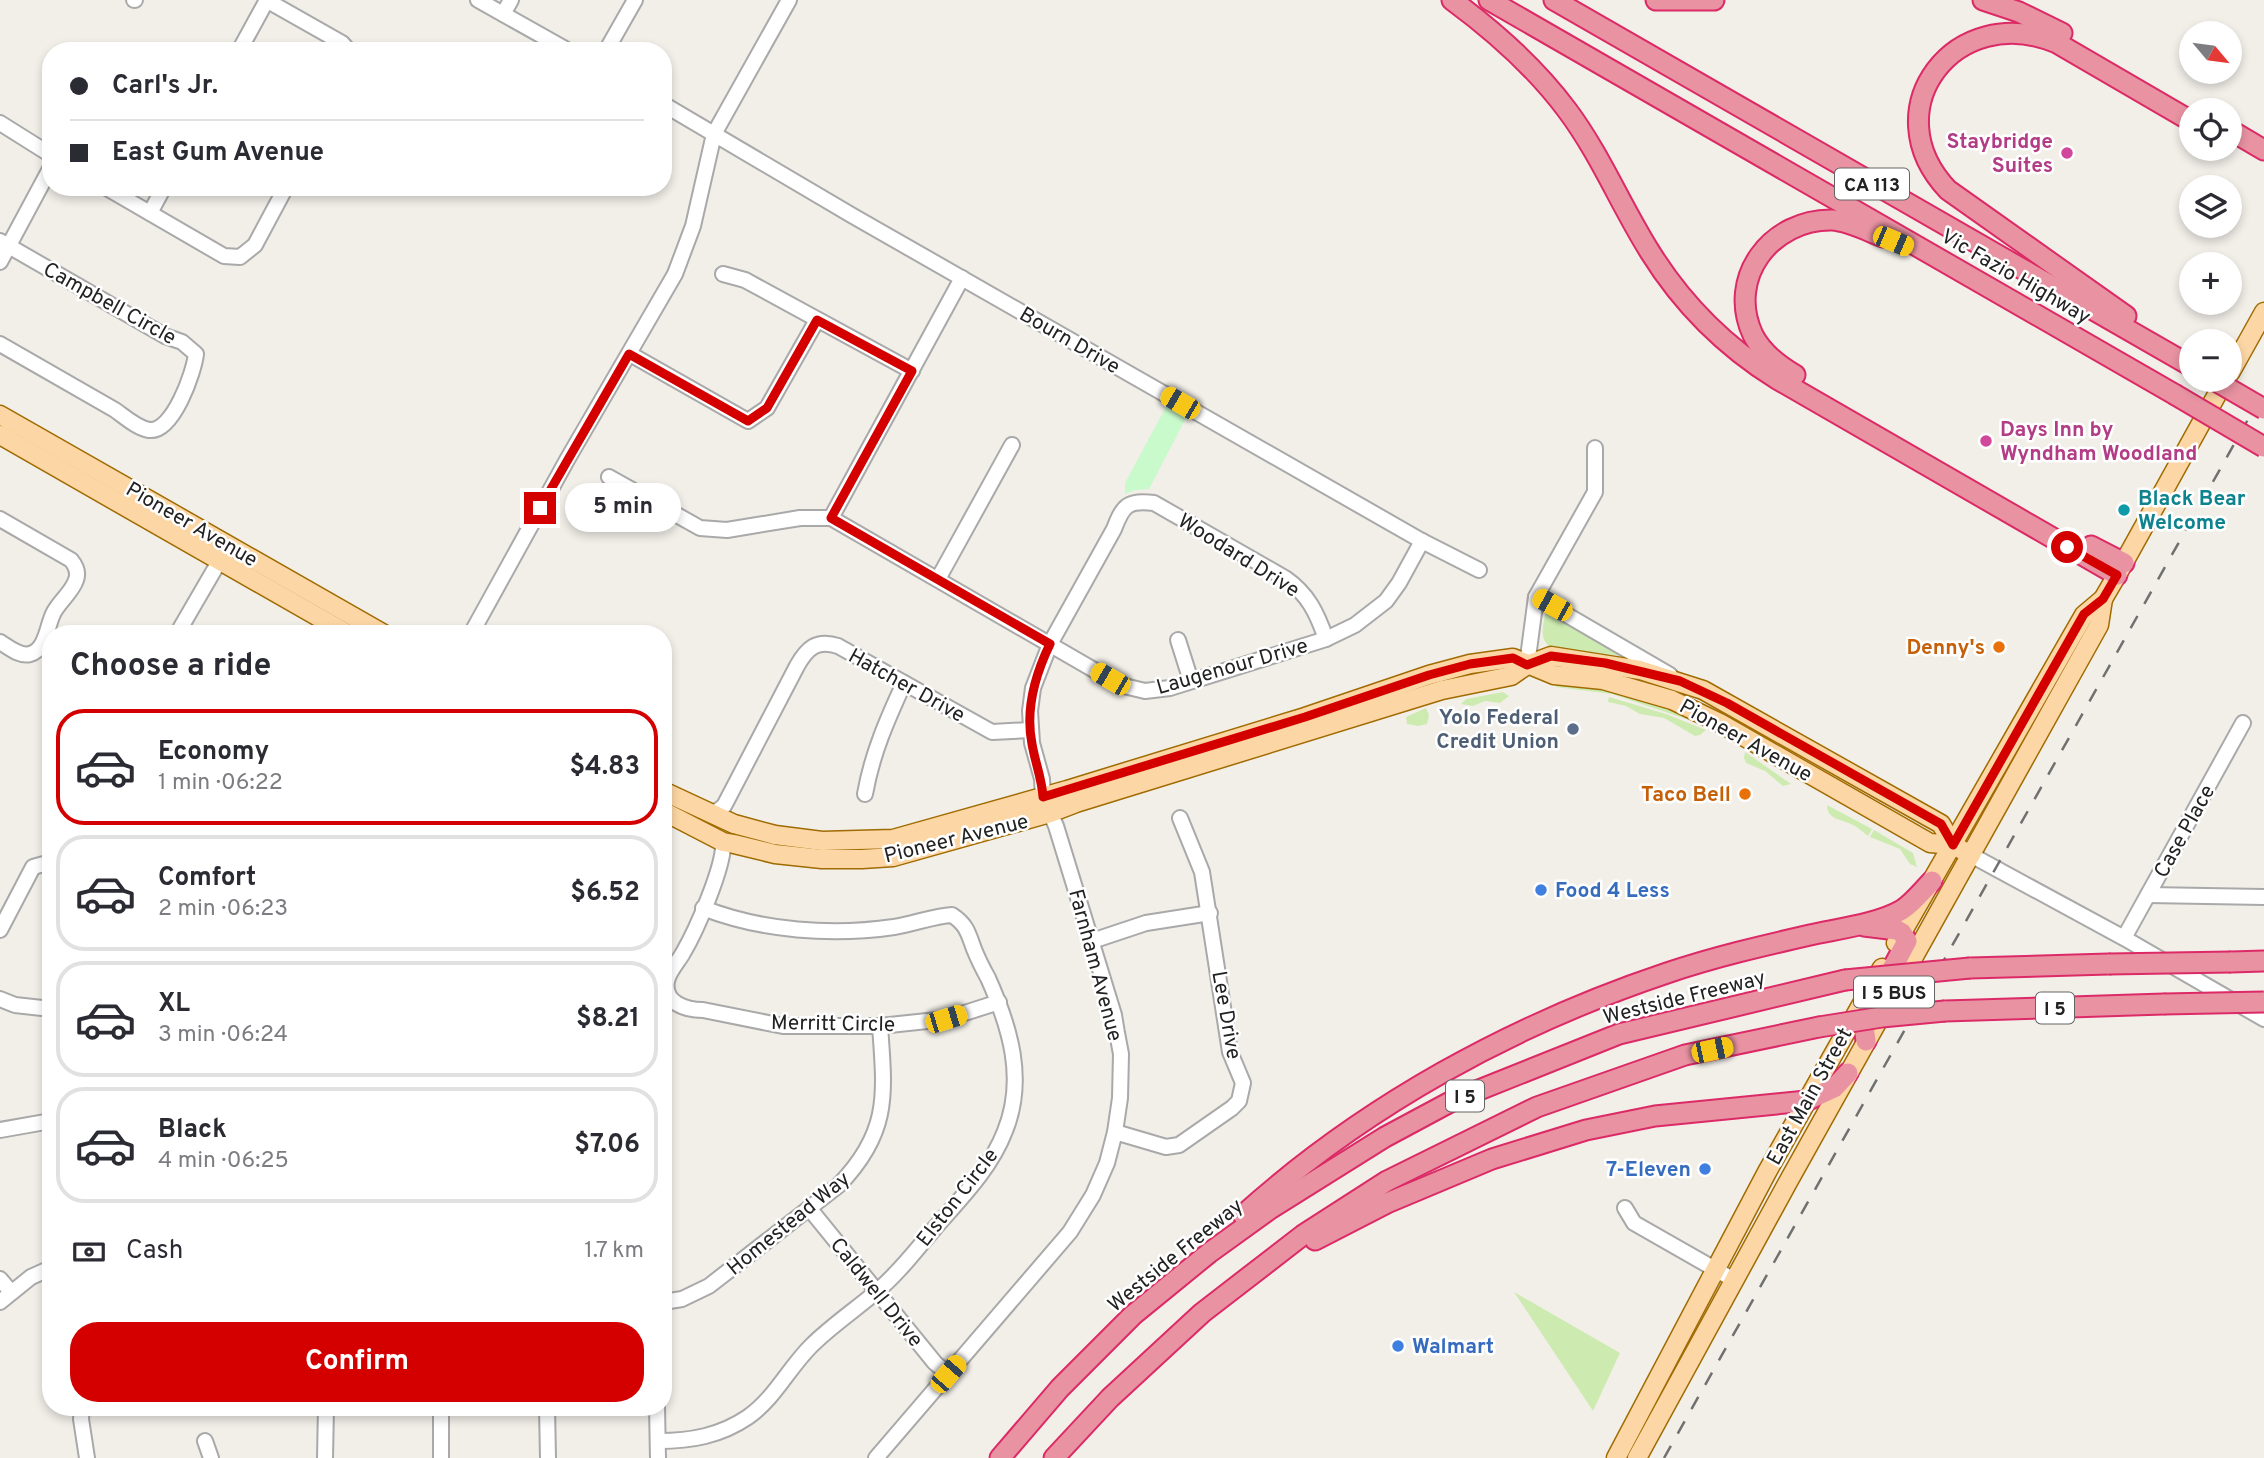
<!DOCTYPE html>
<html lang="en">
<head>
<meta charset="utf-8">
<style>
  body { margin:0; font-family:Overpass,sans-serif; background:#f7f7f7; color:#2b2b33; height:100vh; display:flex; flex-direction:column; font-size:26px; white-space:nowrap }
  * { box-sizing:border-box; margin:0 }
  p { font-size:23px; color:#7c7c81 }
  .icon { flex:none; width:38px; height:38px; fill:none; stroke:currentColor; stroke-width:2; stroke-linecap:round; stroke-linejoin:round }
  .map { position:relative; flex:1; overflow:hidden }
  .details { position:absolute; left:42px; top:625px; width:630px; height:791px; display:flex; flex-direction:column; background:#fff; border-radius:28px; box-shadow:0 4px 10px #0003 }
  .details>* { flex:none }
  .top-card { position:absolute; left:42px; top:42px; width:630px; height:154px; border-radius:28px; box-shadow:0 4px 10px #0003; display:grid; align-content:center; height:154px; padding:0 28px; background:#fff }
  .needle { width:46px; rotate:119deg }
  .tools { position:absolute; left:2179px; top:21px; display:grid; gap:14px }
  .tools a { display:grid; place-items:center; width:63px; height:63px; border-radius:50%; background:#fff; box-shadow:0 4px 10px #0003; font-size:35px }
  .end { position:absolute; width:32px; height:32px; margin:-16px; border:9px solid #d40000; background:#fff; box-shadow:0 0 0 4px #fff }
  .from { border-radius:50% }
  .bubble { position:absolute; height:49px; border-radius:24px; background:#fff; box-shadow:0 4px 10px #0003; font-size:23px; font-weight:700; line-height:49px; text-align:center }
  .car { position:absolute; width:21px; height:42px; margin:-21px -10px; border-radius:9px; box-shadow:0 0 5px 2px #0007; background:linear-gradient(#f5c518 24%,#345 0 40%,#f5c518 0 76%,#345 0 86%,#f5c518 0) }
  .top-card b { display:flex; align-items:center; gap:24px; height:66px; font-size:26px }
  .top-card b+b { border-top:2px solid #e1e1e2 }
  .top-card i { width:18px; height:18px; background:#2b2b33 }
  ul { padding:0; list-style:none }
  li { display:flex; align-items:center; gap:21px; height:116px; margin:0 14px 10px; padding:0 14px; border:4px solid #e1e1e2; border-radius:28px }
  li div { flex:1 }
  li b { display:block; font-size:26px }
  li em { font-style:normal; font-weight:700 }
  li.on { border-color:#d40000 }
  li>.icon { width:63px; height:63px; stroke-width:1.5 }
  h2 { padding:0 28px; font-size:32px; line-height:84px }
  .pay { display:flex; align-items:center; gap:18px; height:77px; padding:0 28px; font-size:26px }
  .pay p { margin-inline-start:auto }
  .primary-button { display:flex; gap:14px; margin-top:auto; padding:14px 28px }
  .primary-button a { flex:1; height:80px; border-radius:28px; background:#d40000; color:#fff; font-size:28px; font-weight:700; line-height:80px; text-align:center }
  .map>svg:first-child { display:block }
  .grass { fill:#cdebb0 }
  .park { fill:#c8facc }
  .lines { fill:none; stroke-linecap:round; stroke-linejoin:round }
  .minor-casing { stroke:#a9a9a9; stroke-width:18 }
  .major-casing { stroke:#a06b00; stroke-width:21 }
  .highway-casing { stroke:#dc2a67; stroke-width:23 }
  .minor { stroke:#fff; stroke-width:14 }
  .major { stroke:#fcd6a4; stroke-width:18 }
  .highway { stroke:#e892a2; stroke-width:19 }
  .rail { stroke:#707070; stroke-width:2.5; stroke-dasharray:14 14; stroke-linecap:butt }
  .highway-bridge-casing { stroke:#dc2a67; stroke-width:23; stroke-linecap:butt }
  .highway-bridge { stroke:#e892a2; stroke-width:19 }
  .route { stroke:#d40000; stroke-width:9 }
  .hotel-dot { fill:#d1479c; stroke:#fff; stroke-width:2.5 }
  .culture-dot { fill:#0f9aa8; stroke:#fff; stroke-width:2.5 }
  .food-dot { fill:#e8710a; stroke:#fff; stroke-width:2.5 }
  .service-dot { fill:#5c6f8a; stroke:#fff; stroke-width:2.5 }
  .shop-dot { fill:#3f7fe0; stroke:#fff; stroke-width:2.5 }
  .labels { text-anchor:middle; stroke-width:5; stroke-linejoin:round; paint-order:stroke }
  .shield { fill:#fff; stroke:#646464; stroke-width:2 }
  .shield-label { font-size:19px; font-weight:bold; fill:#222 }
  .hotel-label { font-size:21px; font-weight:bold; fill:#b23c85; stroke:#fff; text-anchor:end }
  .street-label { font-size:21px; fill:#222; stroke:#fff }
  .culture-label { font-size:21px; font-weight:bold; fill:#0d838f; stroke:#fff; text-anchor:start }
  .food-label { font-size:21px; font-weight:bold; fill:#c56008; stroke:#fff; text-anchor:end }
  .service-label { font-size:21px; font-weight:bold; fill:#4e5e75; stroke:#fff; text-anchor:end }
  .shop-label { font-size:21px; font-weight:bold; fill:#366cbe; stroke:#fff; text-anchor:start }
</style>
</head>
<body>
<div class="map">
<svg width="2264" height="1458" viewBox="0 0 2264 1458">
  <rect width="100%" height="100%" fill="#f2efe9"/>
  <g class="grass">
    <path d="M1547 613 1555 614 1623 654 1622 656 1550 647C1539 638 1543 627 1545 615Z"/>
    <path d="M1556 684C1605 688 1649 699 1694 720L1692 721 1612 694 1556 687Z"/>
    <path d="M1503 692 1509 696 1500 703 1485 701 1473 706 1461 704 1466 699Z"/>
    <path d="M1609 697 1666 714 1706 730 1700 735 1695 736 1664 718 1640 714 1626 706 1608 702Z"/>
    <path d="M1426 708 1429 715 1427 724 1418 726 1407 724 1406 717Z"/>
    <path d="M1745 752 1751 756 1791 784 1783 786 1765 771 1746 763 1744 758Z"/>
    <path d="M1827 805 1872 829 1868 836C1863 832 1859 828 1853 825 1842 819 1827 820 1827 805Z"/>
    <path d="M1874 830 1913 853 1917 867 1910 864 1900 849 1870 837Z"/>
    <path d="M1514 1292 1620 1353 1593 1411Z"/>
  </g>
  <path class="park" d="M1167 405 1187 416 1149 489 1135 490 1125 494V483Z"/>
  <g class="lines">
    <defs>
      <g id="minor">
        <path d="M134 0H135"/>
        <path d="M266 0 342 43 349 51"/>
        <path d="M478 0 569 51"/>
        <path d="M503 14 511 0"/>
        <path d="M239 51 267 0"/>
        <path d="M606 51 635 0"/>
        <path d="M663 104 853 216 1422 541 1479 570"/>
        <path d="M0 123 51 155"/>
        <path d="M105 187 224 256 240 257 255 245 286 187"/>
        <path d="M150 213 164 187"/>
        <path d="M0 241 165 336 182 342 196 354C194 372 173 433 149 430 137 428 125 417 115 410L0 344"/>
        <path d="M0 262 51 167"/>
        <path d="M723 274 745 280 912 371"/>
        <path d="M630 354 748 421 767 408 817 320"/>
        <path d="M609 477 700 528 727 530 800 518H831"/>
        <path d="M831 518 1120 685 1145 691 1170 688 1326 639 1355 625 1386 601 1399 583 1422 541"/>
        <path d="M831 518 962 278"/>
        <path d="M0 519 71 560C76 566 79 572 76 580 72 592 60 601 54 612 47 624 47 649 30 654 20 657 8 647 0 642"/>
        <path d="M938 579 1012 445"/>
        <path d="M1536 597 1670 675"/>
        <path d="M177 634 220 560"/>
        <path d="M471 634 567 460 675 274 693 226 714 134 789 0"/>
        <path d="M1178 640 1191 681"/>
        <path d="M1527 665 1536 597 1595 492V448"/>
        <path d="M865 794C872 754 887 720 904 683"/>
        <path d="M713 814 724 806 797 666C807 648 817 639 838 646L992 732 1030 730"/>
        <path d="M723 842C725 865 696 931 683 953 678 962 669 971 667 981 663 1003 686 1010 703 1010L783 1026H880L946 1019 999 1002"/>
        <path d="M1971 855 2124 938 2264 1019"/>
        <path d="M2148 895 2264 897"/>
        <path d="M0 930 33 867 51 862"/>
        <path d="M2124 938 2243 723"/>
        <path d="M1092 941 1146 923 1210 913"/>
        <path d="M0 999 15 1005 51 1009"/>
        <path d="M0 1130 51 1121"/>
        <path d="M1115 1132 1166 1147 1179 1145 1232 1108 1239 1101 1243 1083 1230 1052 1202 872 1180 818"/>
        <path d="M809 1208 935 1363 948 1374"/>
        <path d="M1625 1208 1634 1223 1734 1280"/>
        <path d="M0 1279 11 1292"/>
        <path d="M0 1302 31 1277 51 1268"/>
        <path d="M663 1302 682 1299 709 1286 839 1185C890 1132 885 1095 880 1026"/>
        <path d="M82 1407 81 1419 87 1458"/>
        <path d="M547 1407 548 1458"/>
        <path d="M657 1407 658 1458"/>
        <path d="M205 1441 211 1458"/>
        <path d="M658 1441C691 1441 720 1436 748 1417 775 1398 788 1369 811 1346 831 1326 855 1310 876 1292 898 1274 915 1251 934 1229 960 1199 990 1170 1005 1131 1026 1079 1010 1027 988 978 983 969 978 959 974 949 968 933 967 925 952 915 933 916 914 924 894 927 832 936 762 931 703 908"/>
        <path d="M325 1458 326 1407"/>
        <path d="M441 1458V1407"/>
        <path d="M876 1458 1070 1232 1093 1195 1107 1163 1115 1132 1120 1098 1121 1054 1117 1033 1114 1015 1056 826 1043 797 1042 779 1032 743 1030 711 1033 688 1050 644 1114 529C1123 505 1128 500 1154 503L1285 578C1308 594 1317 613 1326 639"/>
      </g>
      <g id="major">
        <path d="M2230 373 2264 312"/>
        <path d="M0 415 384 634"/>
        <path d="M0 435 348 634"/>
        <path d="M663 791 734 824 775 835 822 841 893 839 1067 790 1305 717 1429 675 1470 664 1513 658 1554 675 1603 680 1672 700 1720 723 1930 843 1953 845 1971 855"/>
        <path d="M663 811 723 842 734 844 775 854 822 859H862L893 857 1050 813 1076 803 1442 690 1511 676 1527 665 1551 656 1640 670 1703 690 1941 824 1953 845"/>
        <path d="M1896 943 2084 615 2103 599 2117 575 2225 380"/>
        <path d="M1616 1458 1767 1172 1882 968"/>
        <path d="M1637 1458 1788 1182 2099 625 2103 599"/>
      </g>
      <g id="highway">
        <path d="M1452 0C1494 31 1535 67 1567 110 1600 154 1621 206 1650 252 1683 305 1724 346 1777 379L2117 575"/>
        <path d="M1489 0 2174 394"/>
        <path d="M1554 0 2191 366"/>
        <path d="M1656 0H1714"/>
        <path d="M1983 0 2019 12 2062 33"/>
        <path d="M2230 130 2264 150"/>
        <path d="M2126 316 1948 190C1872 110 1955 0 2057 43L2191 121"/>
        <path d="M1795 375C1778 365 1762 353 1753 335 1726 277 1772 219 1832 220 1850 221 1867 231 1883 237"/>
        <path d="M2091 546 2124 563"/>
        <path d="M1864 926 1897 930 1902 933 1907 941 1865 1019 1864 1026 1866 1041"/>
        <path d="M2231 962 2264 961"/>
        <path d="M1970 968 2109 964"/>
        <path d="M1945 1011 2164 1004"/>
        <path d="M1243 1215C1364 1106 1512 1025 1667 973 1714 957 1762 946 1810 935 1837 929 1878 924 1902 910 1913 903 1923 890 1932 881"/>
        <path d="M1315 1240 1387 1203 1492 1159 1586 1130 1655 1116 1806 1101 1834 1088 1848 1073"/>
        <path d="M1000 1458 1060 1388 1133 1315 1209 1253 1270 1209 1385 1137 1454 1100 1619 1034 1845 980"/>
        <path d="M1054 1458 1110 1398 1202 1313 1303 1235 1387 1181 1537 1107 1685 1055 1819 1027"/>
      </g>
    </defs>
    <use href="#minor" class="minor-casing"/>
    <use href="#major" class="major-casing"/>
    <use href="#highway" class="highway-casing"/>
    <use href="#minor" class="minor"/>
    <use href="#major" class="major"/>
    <use href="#highway" class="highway"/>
    <path class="rail" d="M1664 1458 2264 391"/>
    <defs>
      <g id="highway-bridge">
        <path d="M2214 380 2264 409"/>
        <path d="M2174 394 2264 447"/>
        <path d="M2109 964 2231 962"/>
        <path d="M1845 980 1970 968"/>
        <path d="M2164 1004 2264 1002"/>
        <path d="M1819 1027 1882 1017 1945 1011"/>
      </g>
    </defs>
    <use href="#highway-bridge" class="highway-bridge-casing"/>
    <use href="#highway-bridge" class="highway-bridge"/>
  </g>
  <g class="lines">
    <path class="route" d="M540 508 629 354 748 421 767 408 817 320 912 371 831 518 1050 644C1035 675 1025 709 1032 744 1035 762 1042 779 1043 797L1305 717 1429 675 1470 664 1513 658 1527 665 1551 656 1605 663 1680 681 1727 703 1941 824 1953 845 2084 614 2103 599 2117 575 2067 547"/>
  </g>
  <g class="hotel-dot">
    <circle cx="2067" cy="153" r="7"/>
    <circle cx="1986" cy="441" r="7"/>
  </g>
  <circle class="culture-dot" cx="2124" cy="510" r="7"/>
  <g class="food-dot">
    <circle cx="1999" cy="647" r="7"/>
    <circle cx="1745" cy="794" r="7"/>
  </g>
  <circle class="service-dot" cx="1573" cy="729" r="7"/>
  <g class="shop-dot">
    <circle cx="1541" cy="890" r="7"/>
    <circle cx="1705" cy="1169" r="7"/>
    <circle cx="1398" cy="1346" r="7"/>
  </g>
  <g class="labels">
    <g class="shield">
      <rect x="1835" y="168.5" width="74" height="31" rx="5"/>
      <rect x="1854" y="976.5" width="80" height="31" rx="5"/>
      <rect x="2036" y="992.5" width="38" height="31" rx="5"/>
      <rect x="1446" y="1080.5" width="38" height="31" rx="5"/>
    </g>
    <g class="shield-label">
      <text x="1872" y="191">CA 113</text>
      <text x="1894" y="999">I 5 BUS</text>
      <text x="2055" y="1015">I 5</text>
      <text x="1465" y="1103">I 5</text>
    </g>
    <g class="hotel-label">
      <text x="2053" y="148">Staybridge<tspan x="2053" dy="24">Suites</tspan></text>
      <text x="2000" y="436" text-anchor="start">Days Inn by<tspan x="2000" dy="24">Wyndham Woodland</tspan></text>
    </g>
    <g class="street-label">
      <text transform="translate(2016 276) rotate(30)" y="7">Vic Fazio Highway</text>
      <text transform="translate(110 303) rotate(29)" y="7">Campbell Circle</text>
      <text transform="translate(1070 340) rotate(30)" y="7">Bourn Drive</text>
      <text transform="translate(192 524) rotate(30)" y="7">Pioneer Avenue</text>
      <text transform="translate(1239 555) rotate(32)" y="7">Woodard Drive</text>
      <text transform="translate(1232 666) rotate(-16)" y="7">Laugenour Drive</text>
      <text transform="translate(907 685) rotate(29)" y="7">Hatcher Drive</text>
      <text transform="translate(1746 740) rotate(29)" y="7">Pioneer Avenue</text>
      <text transform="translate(2184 831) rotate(-61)" y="7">Case Place</text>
      <text transform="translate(956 838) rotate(-14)" y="7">Pioneer Avenue</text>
      <text transform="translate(1096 965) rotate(75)" y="7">Farnham Avenue</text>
      <text transform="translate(1684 997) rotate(-14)" y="7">Westside Freeway</text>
      <text transform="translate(1227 1015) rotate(80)" y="7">Lee Drive</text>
      <text transform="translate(833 1023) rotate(1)" y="7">Merritt Circle</text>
      <text transform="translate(1809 1096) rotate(-61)" y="7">East Main Street</text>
      <text transform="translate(957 1197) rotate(-52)" y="7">Elston Circle</text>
      <text transform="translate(788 1223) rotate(-39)" y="7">Homestead Way</text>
      <text transform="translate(1175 1255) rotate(-39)" y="7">Westside Freeway</text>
      <text transform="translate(877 1292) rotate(51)" y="7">Caldwell Drive</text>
    </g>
    <g class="culture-label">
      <text x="2138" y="505">Black Bear<tspan x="2138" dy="24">Welcome</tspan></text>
    </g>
    <g class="food-label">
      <text x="1985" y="654">Denny's</text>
      <text x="1731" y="801">Taco Bell</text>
    </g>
    <g class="service-label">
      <text x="1559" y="724">Yolo Federal<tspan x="1559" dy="24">Credit Union</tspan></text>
    </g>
    <g class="shop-label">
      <text x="1555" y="897">Food 4 Less</text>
      <text x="1691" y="1176" text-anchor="end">7-Eleven</text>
      <text x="1412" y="1353">Walmart</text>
    </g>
  </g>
</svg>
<div class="tools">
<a><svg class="needle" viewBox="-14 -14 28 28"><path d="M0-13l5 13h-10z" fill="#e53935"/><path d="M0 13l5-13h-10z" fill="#7c7c81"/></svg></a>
<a><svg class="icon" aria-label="locate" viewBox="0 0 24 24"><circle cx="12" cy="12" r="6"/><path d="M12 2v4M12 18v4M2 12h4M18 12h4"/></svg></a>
<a><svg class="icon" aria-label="layers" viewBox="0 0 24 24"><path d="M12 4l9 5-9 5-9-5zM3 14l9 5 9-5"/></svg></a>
<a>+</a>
<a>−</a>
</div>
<i class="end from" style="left:2067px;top:547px"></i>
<i class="end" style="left:540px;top:508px"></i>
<div class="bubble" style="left:565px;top:483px;width:116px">5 min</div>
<i class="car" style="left:1893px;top:241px;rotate:113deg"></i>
<i class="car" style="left:1180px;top:403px;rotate:300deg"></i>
<i class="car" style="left:1552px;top:605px;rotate:299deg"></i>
<i class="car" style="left:1110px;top:679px;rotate:300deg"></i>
<i class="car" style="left:946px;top:1019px;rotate:73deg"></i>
<i class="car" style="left:1712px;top:1050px;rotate:78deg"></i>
<i class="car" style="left:948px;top:1374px;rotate:41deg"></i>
<div class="top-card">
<b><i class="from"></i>Carl's Jr.</b>
<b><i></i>East Gum Avenue</b>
</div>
<section class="details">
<h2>Choose a ride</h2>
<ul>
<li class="on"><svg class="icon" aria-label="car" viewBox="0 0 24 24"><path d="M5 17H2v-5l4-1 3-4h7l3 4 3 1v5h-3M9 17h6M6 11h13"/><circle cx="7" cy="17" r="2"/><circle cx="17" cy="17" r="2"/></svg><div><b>Economy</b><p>1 min · 06:22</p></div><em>$4.83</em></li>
<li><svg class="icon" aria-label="car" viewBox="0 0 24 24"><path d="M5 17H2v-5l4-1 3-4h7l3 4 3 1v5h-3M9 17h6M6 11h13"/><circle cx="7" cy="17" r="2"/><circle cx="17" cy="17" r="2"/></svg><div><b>Comfort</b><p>2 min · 06:23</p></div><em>$6.52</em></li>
<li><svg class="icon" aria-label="car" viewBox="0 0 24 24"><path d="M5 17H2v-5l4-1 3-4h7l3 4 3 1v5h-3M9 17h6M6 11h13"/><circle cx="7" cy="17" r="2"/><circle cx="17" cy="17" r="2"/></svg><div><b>XL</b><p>3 min · 06:24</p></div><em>$8.21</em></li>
<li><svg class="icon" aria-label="car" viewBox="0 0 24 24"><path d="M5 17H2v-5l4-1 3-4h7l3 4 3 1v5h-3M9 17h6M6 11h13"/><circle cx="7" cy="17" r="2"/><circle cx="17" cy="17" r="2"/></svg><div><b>Black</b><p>4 min · 06:25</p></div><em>$7.06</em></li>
</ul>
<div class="pay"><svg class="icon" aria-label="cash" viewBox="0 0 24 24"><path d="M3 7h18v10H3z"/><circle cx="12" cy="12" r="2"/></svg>Cash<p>1.7 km</p></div>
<div class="primary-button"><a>Confirm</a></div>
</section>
</div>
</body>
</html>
